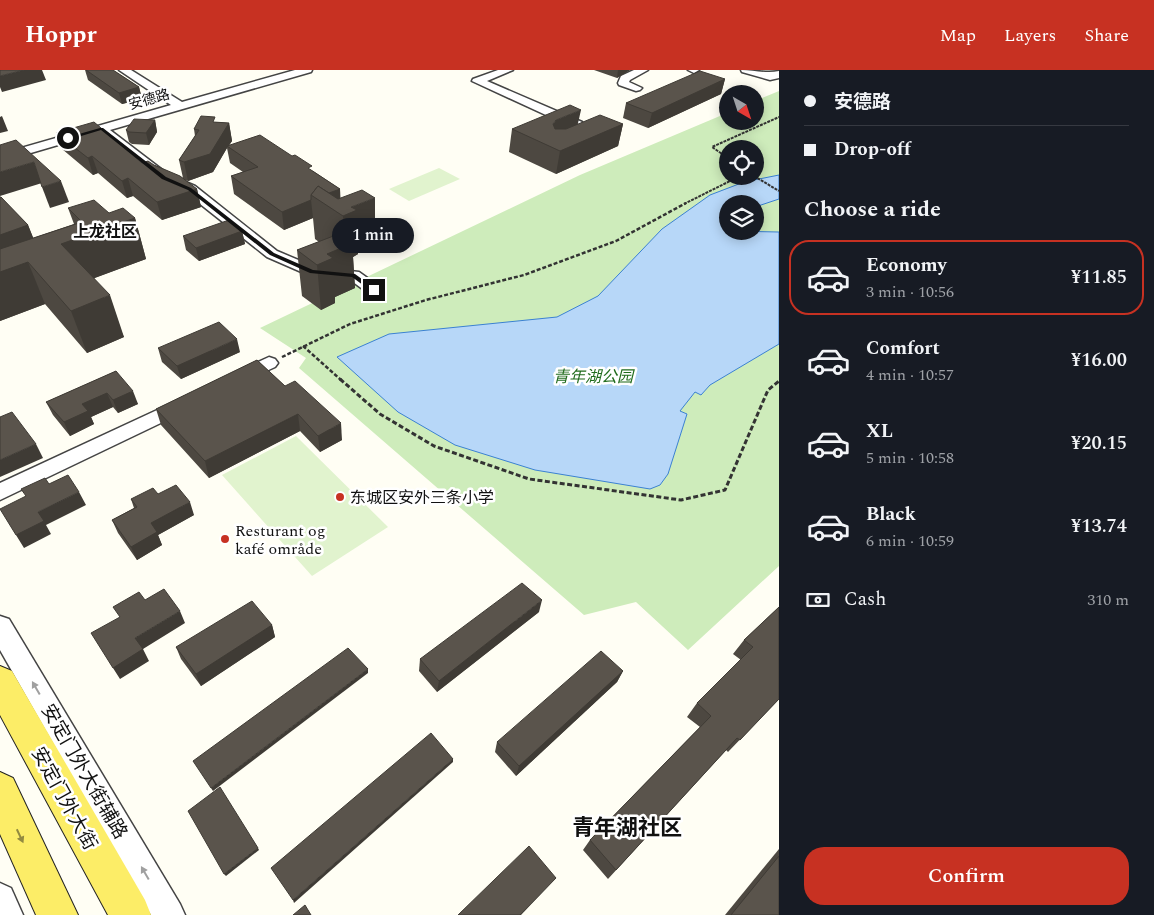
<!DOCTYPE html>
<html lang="en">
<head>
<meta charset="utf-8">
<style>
  body { margin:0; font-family:Spectral,"Noto Sans SC",serif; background:#20242c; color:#f1f3f6; height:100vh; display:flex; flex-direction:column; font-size:19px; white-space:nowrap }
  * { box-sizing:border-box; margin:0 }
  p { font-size:16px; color:#9ea1a6 }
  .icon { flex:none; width:28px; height:28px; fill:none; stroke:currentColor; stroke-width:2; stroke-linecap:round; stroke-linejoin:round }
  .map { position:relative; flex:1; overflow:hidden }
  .drawer { display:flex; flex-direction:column; background:#171b24; width:375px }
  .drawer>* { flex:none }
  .banner { display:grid; align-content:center; height:110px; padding:0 25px; background:#171b24 }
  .needle { width:32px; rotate:141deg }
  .buttons { position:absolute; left:719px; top:15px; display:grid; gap:10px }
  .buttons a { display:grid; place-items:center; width:45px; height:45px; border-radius:50%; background:#171b24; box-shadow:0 2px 12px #0003; font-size:25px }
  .end { position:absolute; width:22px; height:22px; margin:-11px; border:6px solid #111; background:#fff; box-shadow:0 0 0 2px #fff }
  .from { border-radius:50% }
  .bubble { position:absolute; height:35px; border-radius:18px; background:#171b24; box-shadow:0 2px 12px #0003; font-size:16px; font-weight:600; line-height:35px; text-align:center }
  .banner b { display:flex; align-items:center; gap:18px; height:48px; font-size:19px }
  .banner b+b { border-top:1px solid #363941 }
  .banner i { width:12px; height:12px; background:#f1f3f6 }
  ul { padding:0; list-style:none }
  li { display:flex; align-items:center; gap:15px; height:75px; margin:0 10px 8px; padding:0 15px; border:2px solid transparent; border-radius:20px }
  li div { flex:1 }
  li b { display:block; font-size:19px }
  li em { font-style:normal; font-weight:600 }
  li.active { border-color:#c73122 }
  li>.icon { width:45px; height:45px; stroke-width:1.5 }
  h2 { padding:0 25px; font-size:22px; line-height:60px }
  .pay { display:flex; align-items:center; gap:12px; height:55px; padding:0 25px; font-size:19px }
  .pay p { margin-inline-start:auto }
  .button { display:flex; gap:10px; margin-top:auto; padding:10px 25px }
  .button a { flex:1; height:58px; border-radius:20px; background:#c73122; color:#fff; font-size:20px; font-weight:600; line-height:58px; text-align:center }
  header { display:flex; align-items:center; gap:30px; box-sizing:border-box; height:70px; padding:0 25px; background:#c73122; color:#fff }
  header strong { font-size:24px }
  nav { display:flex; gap:28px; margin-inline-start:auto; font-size:18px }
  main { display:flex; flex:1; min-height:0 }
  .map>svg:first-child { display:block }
  .green { fill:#ceecbb; fill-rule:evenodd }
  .pitch { fill:#e1f3ce }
  .water { fill:#b7d7f8; stroke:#3b81d2 }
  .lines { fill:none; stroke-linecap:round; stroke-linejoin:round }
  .minor-casing { stroke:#444; stroke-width:3 }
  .major-casing { stroke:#222; stroke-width:2 }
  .path-far2 { stroke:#333; stroke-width:2; stroke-dasharray:3 1; stroke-linecap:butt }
  .path-far1 { stroke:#333; stroke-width:2.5; stroke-dasharray:4 2; stroke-linecap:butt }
  .path { stroke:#333; stroke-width:3; stroke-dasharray:5 2.5; stroke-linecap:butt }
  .minor { fill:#fff; fill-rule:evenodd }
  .major { fill:#fced67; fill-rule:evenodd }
  .wall { fill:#4d4841 }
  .shaded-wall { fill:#3f3b35 }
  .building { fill:#5a544c; stroke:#3f3b35 }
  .oneway { fill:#a0a0a0 }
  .oneway2 { fill:#928a40 }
  .route { fill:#111 }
  .poi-dot { fill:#c73122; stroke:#fff; stroke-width:2 }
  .labels { text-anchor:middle; stroke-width:5; stroke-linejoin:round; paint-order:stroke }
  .far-street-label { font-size:14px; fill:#111; stroke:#fff }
  .far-quarter-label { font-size:16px; font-weight:bold; fill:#111; stroke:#fff }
  .park-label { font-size:16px; font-style:italic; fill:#226c1d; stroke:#fff }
  .poi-label { font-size:16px; fill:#111; stroke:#fff; text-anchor:start }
  .near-street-label { font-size:19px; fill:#111; stroke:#fff }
  .near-quarter-label { font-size:22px; font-weight:bold; fill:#111; stroke:#fff }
</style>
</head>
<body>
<header>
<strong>Hoppr</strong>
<nav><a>Map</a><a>Layers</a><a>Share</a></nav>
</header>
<main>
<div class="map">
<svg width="779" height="845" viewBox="0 0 779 845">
  <rect width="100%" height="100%" fill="#fffef4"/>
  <path class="green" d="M779 21V496L688 580 636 532 584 545 299 298 306 288 260 258 580 105 727 43 728 51H755V31ZM728 79H755V106H728ZM728 134H755V161H728Z"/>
  <g class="pitch">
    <path d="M439 98 460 109 409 131 389 119Z"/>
    <path d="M296 366 388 457 312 506 222 405Z"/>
  </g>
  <path class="water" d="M779 105V129L755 137V134H728V161L779 162V274L710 315 701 325 695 322 680 341 687 344 668 404 660 415 650 419 535 400 455 375 398 342 337 287 389 264 557 247 598 226 662 159 710 125 744 112Z"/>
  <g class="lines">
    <defs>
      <g id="minor">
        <path d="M119 0H131L182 32 295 0H312L311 2 110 60 169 105 195 116 277 181 315 197 359 202 380 217 382 220 380 223H368L349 209 306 204 267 187 185 122 159 111 99 63 0 92V84L171 35Z"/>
        <path d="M498 0H513L487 11 582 52 584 55 582 58H574L472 11 473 9Z"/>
        <path d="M634 0H648L630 10 629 12 642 18 640 20 636 21 619 15 618 13 621 6Z"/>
        <path d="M688 0H699L694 3Z"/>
        <path d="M741 0C754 0 767 4 779 1V8L770 10 742 2Z"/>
        <path d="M269 287 275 289 278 293 275 297 238 314 232 312 229 308 232 304Z"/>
        <path d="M183 328 190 329 193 334 190 339 0 430V413Z"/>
        <path d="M0 546 9 549 180 834 185 845H151L0 580Z"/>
        <path d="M0 813 11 818 23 845H0Z"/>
      </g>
      <g id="major">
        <path d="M0 596 12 601 145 830 151 845H108L0 645Z"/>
        <path d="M0 702 13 708 78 845H36L0 764Z"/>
      </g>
    </defs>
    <use href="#minor" class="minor-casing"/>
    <use href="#major" class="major-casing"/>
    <g class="path-far2">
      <path d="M728 88 712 77 779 47"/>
      <path d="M754 106 779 121"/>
      <path d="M684 134 740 106"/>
    </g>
    <g class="path-far1">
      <path d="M303 276 341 310"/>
      <path d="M282 287 350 254 426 230 524 205 616 171 686 133"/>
    </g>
    <path class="path" d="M340 309 380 344 434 376 529 409 681 430 725 420 768 320 779 311"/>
    <use href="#minor" class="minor"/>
    <use href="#major" class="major"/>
  </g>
  <g class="wall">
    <path d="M85 0H113L139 17 142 29 122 34 88 10Z"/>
    <path d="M594 0H630L617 8Z"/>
    <path d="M725 9 721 24 648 58 623 48 626 33Z"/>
    <path d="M155 50 157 62 149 75 132 74 129 72 126 60Z"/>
    <path d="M216 52 229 53 232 71 229 75 313 101 340 119V128L375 171 358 179V184L353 187 355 218 335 227V233L321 240 302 226 297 180 319 172 315 169 313 148 284 160 234 124 231 106 243 102 230 93 227 78 213 102 188 111 185 110 197 119 201 137 162 150 133 126 127 128 98 103 93 105 62 79 56 63 142 93 154 95 183 108 179 90 195 66 194 59Z"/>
    <path d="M578 54H623L618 76 556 104 509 82 512 59Z"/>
    <path d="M0 127 28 155 33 168 74 154 68 138 109 143 135 148 146 189 94 208 124 267 87 283 45 234 0 251Z"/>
    <path d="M242 161 245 174 199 191 186 180 183 166Z"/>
    <path d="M158 278 240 282 181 309 162 292Z"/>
    <path d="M257 290 342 370 320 382 300 361 209 408 161 355 156 339Z"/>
    <path d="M116 301 138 334 118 343 113 337 91 347 94 354 70 366 53 345 46 332Z"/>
    <path d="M158 424 194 445 158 465 162 475 137 490 118 463 112 450 134 438 131 429Z"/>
    <path d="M779 537V629L728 682 726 680 608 809 583 780 590 770 700 657 687 647 697 633 741 590 733 584 744 570Z"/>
    <path d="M539 542 437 622 419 601 420 589Z"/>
    <path d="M272 555 275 567 201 616 181 589 176 577Z"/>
    <path d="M623 601 617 612 516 706 495 682 497 672Z"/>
    <path d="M779 779V845H725Z"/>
  </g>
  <g class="shaded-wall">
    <path d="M24 0H42L46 10 2 22 0 17V6Z"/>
    <path d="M618 0H630L617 8Z"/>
    <path d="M725 9 721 24 648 58 652 43Z"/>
    <path d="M139 17 142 29 122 34 119 23Z"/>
    <path d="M581 40 576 62 552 72 553 54 556 50Z"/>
    <path d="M2 46 8 61 0 63V47Z"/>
    <path d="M155 50 157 62 149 75 146 63Z"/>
    <path d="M229 53 232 71 228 77 227 76V78L213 102 188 111 184 92Z"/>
    <path d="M623 54 618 76 556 104 560 81Z"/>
    <path d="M92 86 98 103 93 105 88 88Z"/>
    <path d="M34 92 42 113 0 126V102Z"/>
    <path d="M128 108 133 126 127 128 122 111Z"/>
    <path d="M61 111 69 132 50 138 42 117Z"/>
    <path d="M197 119 201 137 162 150 157 132Z"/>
    <path d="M340 119 341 137 316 128Z"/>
    <path d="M375 128V171L358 179V184L353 187 355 218 335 227V233L321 240 317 195 327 184 344 177 343 146 351 137Z"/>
    <path d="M311 130 313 148 284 160 282 142Z"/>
    <path d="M135 148 146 189 76 215 61 174Z"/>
    <path d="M28 155 37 177 0 190V165Z"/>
    <path d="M242 161 245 174 199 191 196 178Z"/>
    <path d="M28 192 45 234 0 251V202Z"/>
    <path d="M110 225 124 267 87 283 71 241Z"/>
    <path d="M237 269 240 282 181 309 177 296Z"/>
    <path d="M133 321 138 334 118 343 113 330Z"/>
    <path d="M107 323 113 337 91 347 94 354 70 366 64 352 82 334Z"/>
    <path d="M298 344 300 361 209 408 205 391Z"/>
    <path d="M341 353 342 370 320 382 318 366Z"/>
    <path d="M36 374 43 388 0 407V390Z"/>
    <path d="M79 422 86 435 46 455 51 464 24 478 16 465 38 442Z"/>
    <path d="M190 432 194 445 158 465 162 475 137 490 131 477 151 453Z"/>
    <path d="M542 530 539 542 437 622 439 611Z"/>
    <path d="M180 541 185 553 143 579 149 591 120 609 113 598 135 568Z"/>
    <path d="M272 555 275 567 201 616 196 604Z"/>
    <path d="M368 599V603L213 721 211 718Z"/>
    <path d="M623 601 617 612 516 706 519 696Z"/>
    <path d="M453 689V692L294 833 293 830Z"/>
    <path d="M258 778 259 780 226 806 224 804Z"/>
    <path d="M556 808 521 845H520Z"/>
  </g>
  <g class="building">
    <path d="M0 0H24L0 6Z"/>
    <path d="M86 0H113L139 17 119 23Z"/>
    <path d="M700 1 725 9 652 43 626 33Z"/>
    <path d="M570 35 581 40 556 50 553 54 555 59H566L600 45 623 54 560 81 512 59Z"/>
    <path d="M201 46 215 47 213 52 229 53 210 84 184 92 179 90 199 60 194 59Z"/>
    <path d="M134 49 155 50 146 63 129 62 126 60Z"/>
    <path d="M94 52 142 93 148 91 154 95 180 106 197 119 157 132 128 108 122 111 92 86 88 88 56 63Z"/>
    <path d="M260 65 292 86 295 85 312 96 308 98 340 119 329 123 318 116 311 125V130L282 142 231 106 258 97 227 76Z"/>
    <path d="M16 70 61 111 42 117 34 92 0 102V75Z"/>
    <path d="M318 116 338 129 362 120 375 128 351 137 357 140 343 146 311 125Z"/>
    <path d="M0 127H1L28 155 0 165Z"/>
    <path d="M94 130 109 143 123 138 135 148 61 174 110 225 71 241 28 192 0 202V179L82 152 68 138Z"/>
    <path d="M229 150 242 161 196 178 183 166Z"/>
    <path d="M336 165 342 166 353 173 327 184 333 188 317 195 297 180Z"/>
    <path d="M219 252 237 269 177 296 158 278Z"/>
    <path d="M257 290 285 316 295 311 341 353 318 366 298 344 205 391 156 339Z"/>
    <path d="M116 301 133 321 113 330 107 323 82 334 88 341 64 352 46 332Z"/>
    <path d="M12 342 36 374 0 390V347Z"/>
    <path d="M68 405 79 422 38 442 44 451 16 465 0 439 26 426 21 419 45 408 49 414Z"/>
    <path d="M176 415 190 432 151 453 157 462 131 477 112 450 137 437 131 429 153 418 158 424Z"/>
    <path d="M522 513 542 530 439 611 420 589Z"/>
    <path d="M164 519 180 541 135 568 143 579 113 598 91 563 120 547 113 537 139 522 145 530Z"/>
    <path d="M252 531 272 555 196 604 176 577Z"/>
    <path d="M779 537V629L740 670 737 668 616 800 590 770 711 646 697 633 753 577 744 570Z"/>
    <path d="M348 578 368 599 211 718 193 691Z"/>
    <path d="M601 581 623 601 519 696 497 672Z"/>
    <path d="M431 663 453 689 293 830 271 798Z"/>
    <path d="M220 717 258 778 224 804 188 741Z"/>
    <path d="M529 776 556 808 520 845H458Z"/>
    <path d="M779 786V845H731Z"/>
    <path d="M305 835 311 845H293Z"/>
  </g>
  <defs><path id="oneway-solid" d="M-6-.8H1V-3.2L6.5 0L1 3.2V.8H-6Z" transform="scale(1.25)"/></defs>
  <g class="oneway">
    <use href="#oneway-solid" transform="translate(36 618) rotate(-120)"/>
    <use href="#oneway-solid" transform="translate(145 803) rotate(-120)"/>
  </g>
  <use class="oneway2" href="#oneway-solid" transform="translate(20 766) rotate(65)"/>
  <path class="route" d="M100 58H103L166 107 191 118 274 183 313 200 355 204 377 220 371 221 352 207 310 203 270 185 188 120 162 109 101 60 68 70 65 68Z"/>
  <g class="poi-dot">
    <circle cx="340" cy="427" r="5"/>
    <circle cx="225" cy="469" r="5"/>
  </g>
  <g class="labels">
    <g class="far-street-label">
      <text transform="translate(149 29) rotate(-16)" y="5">安德路</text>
    </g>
    <g class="far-quarter-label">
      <text x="105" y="167">上龙社区</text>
    </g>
    <g class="park-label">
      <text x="593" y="312">青年湖公园</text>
    </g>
    <g class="poi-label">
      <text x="350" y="433">东城区安外三条小学</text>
      <text x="235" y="466">Resturant og<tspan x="235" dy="18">kafé område</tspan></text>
    </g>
    <g class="near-street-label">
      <text transform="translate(85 701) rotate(60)" y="7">安定门外大街辅路</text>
      <text transform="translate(65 728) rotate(61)" y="7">安定门外大街</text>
    </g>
    <g class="near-quarter-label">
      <text x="627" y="765">青年湖社区</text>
    </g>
  </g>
</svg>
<div class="buttons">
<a><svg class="needle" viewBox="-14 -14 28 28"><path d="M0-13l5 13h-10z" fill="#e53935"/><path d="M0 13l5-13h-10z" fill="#9ea1a6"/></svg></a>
<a><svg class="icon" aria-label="locate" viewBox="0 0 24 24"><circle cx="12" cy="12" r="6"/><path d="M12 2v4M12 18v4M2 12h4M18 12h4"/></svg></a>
<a><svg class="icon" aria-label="layers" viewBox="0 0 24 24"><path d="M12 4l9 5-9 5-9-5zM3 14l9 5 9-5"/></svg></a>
</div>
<i class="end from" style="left:68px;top:68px"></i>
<i class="end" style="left:374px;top:220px"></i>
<div class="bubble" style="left:332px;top:148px;width:82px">1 min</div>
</div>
<section class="drawer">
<div class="banner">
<b><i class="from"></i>安德路</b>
<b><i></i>Drop-off</b>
</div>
<h2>Choose a ride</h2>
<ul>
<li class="active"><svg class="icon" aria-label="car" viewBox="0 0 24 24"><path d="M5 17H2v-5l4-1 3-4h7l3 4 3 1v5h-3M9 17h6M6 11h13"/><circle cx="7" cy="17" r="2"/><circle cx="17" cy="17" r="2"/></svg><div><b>Economy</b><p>3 min · 10:56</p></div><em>¥11.85</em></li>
<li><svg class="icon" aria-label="car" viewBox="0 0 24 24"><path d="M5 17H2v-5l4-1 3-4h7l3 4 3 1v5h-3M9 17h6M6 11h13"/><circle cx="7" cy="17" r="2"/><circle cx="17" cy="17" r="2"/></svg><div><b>Comfort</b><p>4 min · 10:57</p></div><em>¥16.00</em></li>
<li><svg class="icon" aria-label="car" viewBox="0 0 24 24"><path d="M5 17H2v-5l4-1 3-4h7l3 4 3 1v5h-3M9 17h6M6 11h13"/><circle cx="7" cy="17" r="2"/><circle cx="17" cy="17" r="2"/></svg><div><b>XL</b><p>5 min · 10:58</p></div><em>¥20.15</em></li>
<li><svg class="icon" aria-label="car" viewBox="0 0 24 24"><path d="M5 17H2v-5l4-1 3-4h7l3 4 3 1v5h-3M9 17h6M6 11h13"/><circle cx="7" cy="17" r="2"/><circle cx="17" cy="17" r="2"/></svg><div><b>Black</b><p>6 min · 10:59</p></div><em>¥13.74</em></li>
</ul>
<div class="pay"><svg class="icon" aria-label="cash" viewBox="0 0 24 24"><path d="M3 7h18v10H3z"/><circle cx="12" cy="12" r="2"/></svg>Cash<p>310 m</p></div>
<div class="button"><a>Confirm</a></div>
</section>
</main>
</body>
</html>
